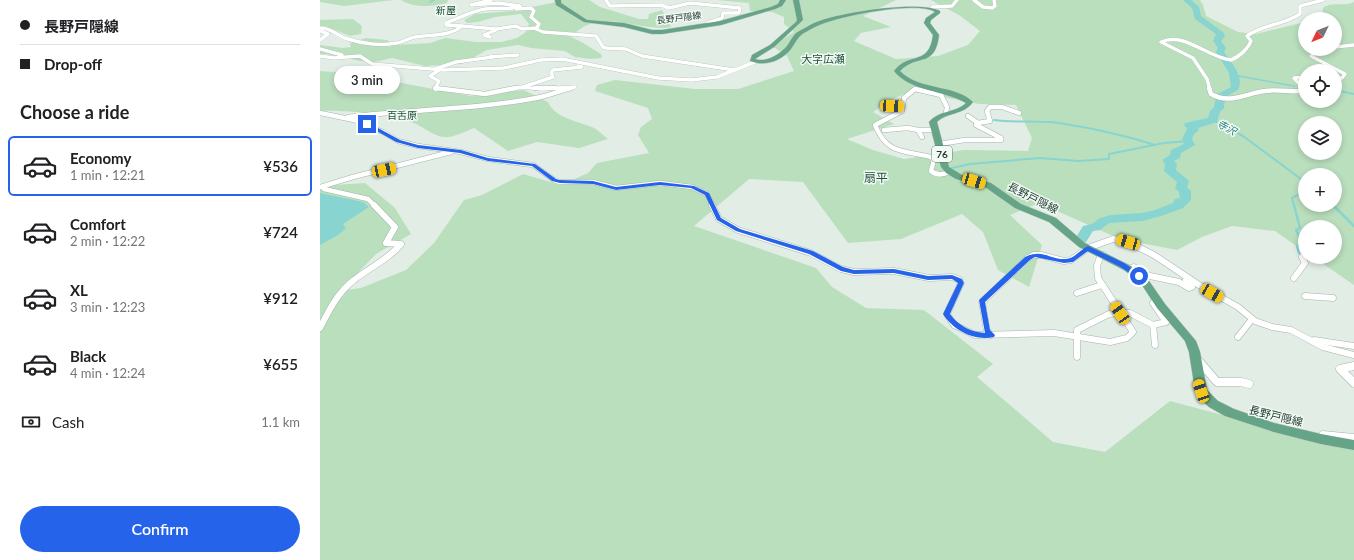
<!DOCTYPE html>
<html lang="en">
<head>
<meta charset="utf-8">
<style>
  body { margin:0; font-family:Lato,"Noto Sans JP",sans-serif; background:#f6f6f6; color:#202124; height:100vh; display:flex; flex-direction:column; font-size:15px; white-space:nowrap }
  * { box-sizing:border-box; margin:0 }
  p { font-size:13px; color:#757577 }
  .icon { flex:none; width:22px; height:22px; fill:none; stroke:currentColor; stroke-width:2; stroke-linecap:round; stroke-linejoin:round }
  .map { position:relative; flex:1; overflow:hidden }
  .side { display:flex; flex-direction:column; background:#fff; width:320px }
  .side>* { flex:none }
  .guide { display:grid; align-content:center; height:88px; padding:0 20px; background:#fff }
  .needle { width:26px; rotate:227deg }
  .tools { position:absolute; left:978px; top:12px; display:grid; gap:8px }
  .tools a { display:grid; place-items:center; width:44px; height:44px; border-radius:50%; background:#fff; box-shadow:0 2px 6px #0003; font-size:20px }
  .end { position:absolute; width:18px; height:18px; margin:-9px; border:5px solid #2563eb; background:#fff; box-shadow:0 0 0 2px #fff }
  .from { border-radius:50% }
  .bubble { position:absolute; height:28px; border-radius:14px; background:#fff; box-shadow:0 2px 6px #0003; font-size:13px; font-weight:600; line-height:28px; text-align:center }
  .car { position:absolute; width:12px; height:24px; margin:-12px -6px; border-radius:5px; box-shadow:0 0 3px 1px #0007; background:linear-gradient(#f5c518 24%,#345 0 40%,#f5c518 0 76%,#345 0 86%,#f5c518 0) }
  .guide b { display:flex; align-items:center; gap:14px; height:38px; font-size:15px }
  .guide b+b { border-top:1px solid #e0e0e0 }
  .guide i { width:10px; height:10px; background:#202124 }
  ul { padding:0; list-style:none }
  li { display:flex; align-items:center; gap:12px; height:60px; margin:0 8px 6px; padding:0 12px; border:2px solid transparent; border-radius:6px }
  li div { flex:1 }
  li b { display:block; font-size:15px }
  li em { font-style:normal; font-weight:600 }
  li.on { border-color:#2563eb }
  li>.icon { width:36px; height:36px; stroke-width:1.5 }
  h2 { padding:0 20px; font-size:18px; line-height:48px }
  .pay { display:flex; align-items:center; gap:10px; height:44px; padding:0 20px; font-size:15px }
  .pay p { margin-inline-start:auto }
  .action { display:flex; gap:8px; margin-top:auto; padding:8px 20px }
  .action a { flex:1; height:46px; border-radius:24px; background:#2563eb; color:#fff; font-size:16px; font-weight:600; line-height:46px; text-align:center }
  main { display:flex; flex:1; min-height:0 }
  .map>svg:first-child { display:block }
  .green { fill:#badfbd; fill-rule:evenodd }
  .water { fill:#88d4d1 }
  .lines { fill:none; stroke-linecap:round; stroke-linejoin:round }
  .stream-far2 { stroke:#88d4d1; stroke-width:1.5 }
  .stream-far1 { stroke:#88d4d1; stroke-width:2 }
  .stream { stroke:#88d4d1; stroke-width:2.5 }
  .river { fill:#88d4d1; fill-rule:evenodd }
  .street-far3-casing { stroke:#a4b5ac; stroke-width:4 }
  .street-far2-casing { stroke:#a4b5ac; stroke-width:5.5 }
  .street-far1-casing { stroke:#a4b5ac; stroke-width:7 }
  .street-casing { stroke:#a4b5ac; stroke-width:9 }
  .primary-casing { stroke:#c1c9c5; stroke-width:1 }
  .street-far3 { stroke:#fff; stroke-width:3.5 }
  .street-far2 { stroke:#fff; stroke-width:4.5 }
  .street-far1 { stroke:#fff; stroke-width:6 }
  .street { stroke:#fff; stroke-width:8 }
  .primary { fill:#65a487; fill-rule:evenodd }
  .route { fill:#2563eb }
  .labels { text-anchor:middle; stroke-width:3; stroke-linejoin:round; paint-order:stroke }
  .far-street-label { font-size:9px; fill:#213f31; stroke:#f3f9f5 }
  .far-neighbourhood-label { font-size:10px; fill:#1c523a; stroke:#f3f9f5 }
  .far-water-label { font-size:10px; font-style:italic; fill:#197e7a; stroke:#f3f9f5 }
  .shield { fill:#f3f9f5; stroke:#60776c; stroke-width:1 }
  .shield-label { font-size:10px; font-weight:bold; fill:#213f31 }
  .far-quarter-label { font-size:11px; fill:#1c523a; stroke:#f3f9f5 }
  .street-label { font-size:11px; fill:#213f31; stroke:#f3f9f5 }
  .neighbourhood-label { font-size:12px; fill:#1c523a; stroke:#f3f9f5 }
</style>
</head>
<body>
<main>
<section class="side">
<div class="guide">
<b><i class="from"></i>長野戸隠線</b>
<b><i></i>Drop-off</b>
</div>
<h2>Choose a ride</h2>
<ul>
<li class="on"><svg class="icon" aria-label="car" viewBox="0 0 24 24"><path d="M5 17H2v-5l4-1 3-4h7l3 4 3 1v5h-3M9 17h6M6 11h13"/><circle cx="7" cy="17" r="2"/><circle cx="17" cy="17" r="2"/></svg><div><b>Economy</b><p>1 min · 12:21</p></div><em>¥536</em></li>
<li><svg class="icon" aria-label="car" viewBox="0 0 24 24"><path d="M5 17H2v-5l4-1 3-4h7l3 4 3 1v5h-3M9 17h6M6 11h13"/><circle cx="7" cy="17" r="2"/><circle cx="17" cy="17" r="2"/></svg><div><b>Comfort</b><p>2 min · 12:22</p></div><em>¥724</em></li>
<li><svg class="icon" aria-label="car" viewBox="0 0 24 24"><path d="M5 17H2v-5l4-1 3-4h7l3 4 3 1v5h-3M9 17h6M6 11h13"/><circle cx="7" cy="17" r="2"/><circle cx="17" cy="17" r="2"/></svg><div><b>XL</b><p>3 min · 12:23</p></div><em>¥912</em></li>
<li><svg class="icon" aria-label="car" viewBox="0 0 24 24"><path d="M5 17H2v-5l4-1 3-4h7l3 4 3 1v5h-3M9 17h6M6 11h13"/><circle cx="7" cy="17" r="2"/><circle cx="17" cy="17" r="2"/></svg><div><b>Black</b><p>4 min · 12:24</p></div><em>¥655</em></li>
</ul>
<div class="pay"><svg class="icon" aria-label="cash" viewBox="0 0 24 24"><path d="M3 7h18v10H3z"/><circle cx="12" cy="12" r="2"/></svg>Cash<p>1.1 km</p></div>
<div class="action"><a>Confirm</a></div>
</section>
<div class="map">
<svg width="1034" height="560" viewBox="0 0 1034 560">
  <rect width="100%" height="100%" fill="#e2ede6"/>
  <g class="green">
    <path d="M0 0H74L24 6 0 2Z"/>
    <path d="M81 0H128L127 3C113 7 93 8 81 0Z"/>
    <path d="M236 0H269L280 7 319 19H328L329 14 342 10 351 27C317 33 281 5 251 37 263 42 271 48 281 54L282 58 270 59 255 57 245 51 211 48 198 45 167 50 142 64 105 66 72 58 50 63 6 54H0V45L23 48 31 47 30 43 46 38 67 40 75 45 110 43 125 38 156 42H182L197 38 206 32 209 24 201 14 175 17 158 22 147 23 144 20 155 14 192 11 237 2Z"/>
    <path d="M397 0H576L543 16 571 27 541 33 534 41 576 59 618 56 648 45 660 31 639 15 611 0H607H880L883 5 886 16 918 32 936 34 985 22V49H1015V19H995L1002 15 1003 8C1011 1 1024 7 1034 2V285L993 257H1015V227H985V252L955 231 912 226 882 237 857 250 800 239 719 203 690 215 722 245 709 287 678 270 663 232 642 214 581 239 528 243 483 182 429 179 374 226 496 268 512 287 546 308 604 310 673 364 657 377 733 442 785 452 850 401 1034 450V560H0V188L15 185 45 183 75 208 91 234 56 254 20 291 41 288 86 270 114 243 144 200 162 195 203 174 241 185 268 173 277 163 329 153 318 135 321 127 332 119 328 108 275 91 277 85 295 80 375 89H418L474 71 467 56 452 46 474 32 464 24V17L452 12 430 11 429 3ZM985 71H1015V101H985ZM592 91 659 104 696 105 712 138 708 151 644 150 584 159 553 150 527 139 574 124 553 112 572 99ZM985 123H1015V153H985ZM985 175H1015V205H985Z"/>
    <path d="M33 19 42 26 41 34 30 36 5 26 0 27V20Z"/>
    <path d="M37 68 35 78 60 79 151 96 204 90 228 102C236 120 261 121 276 129 280 132 284 136 288 139L259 148 217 142 188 151 154 128C146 131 137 136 128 137 114 138 106 128 94 123 71 114 26 110 0 111V71L15 72Z"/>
  </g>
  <path class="water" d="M0 193 43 202 49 207 23 224 26 228 18 235 0 245Z"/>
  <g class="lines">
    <g class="stream-far2">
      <path d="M110 2 114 0"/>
      <path d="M913 75 974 86"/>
    </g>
    <g class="stream-far1">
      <path d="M1015 90 1034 94"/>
      <path d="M674 120C695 123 717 120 739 123 771 128 804 135 835 145"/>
      <path d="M893 120 923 136 985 182"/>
      <path d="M632 168 650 164 720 158 758 161 789 159V154L844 143 869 141"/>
      <path d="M974 206 972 198 985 191"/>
    </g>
    <g class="stream">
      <path d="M974 205 980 228 976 230 982 242 977 246 979 253"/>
      <path d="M1013 205 1034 226"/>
    </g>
    <path class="river" d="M863 0H871L879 7 881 16 904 33 905 36 901 41 906 48 904 52C911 62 925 77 918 90L905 97 904 108 900 112 897 122 878 128 879 130 874 134 872 139 875 145 861 153 860 158 854 161 857 164 856 170 869 181 867 187 871 191V200L863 208 844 215 823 221 789 223 780 230 773 231 766 242H756L755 239 763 226 772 224 780 218 791 215 822 213 835 210 853 203 855 199 860 198 859 192 855 188 857 182 844 171 845 164 842 160 850 155 851 150 864 144 862 139 867 129 864 125 865 123 888 118 890 111 894 107 897 94 911 87 909 73 896 52 898 48 893 41 896 34 875 19 872 8Z"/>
    <defs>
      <g id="street-far3">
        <path d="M286 0 290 6 341 5 349 8 370 3 420 8 419 13H403L402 18 388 23 389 25"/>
        <path d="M654 0 663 7 672 8 675 6 674 0"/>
        <path d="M612 7 632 6 637 0"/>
        <path d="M196 9 211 8 214 11 211 17 219 24 216 29 223 32 276 36 283 47 286 48 306 49 322 56 414 70"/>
        <path d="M142 26 176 29 196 26 202 29 217 28"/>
        <path d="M0 28C12 28 17 36 28 39 43 44 62 46 77 43 83 42 89 38 95 37 111 34 129 37 142 26L126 25V23C139 18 152 11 165 9 177 7 190 11 200 6L178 3 151 5 171 0"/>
        <path d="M0 31 8 34 0 40"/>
        <path d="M170 37 164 35 176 30"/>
        <path d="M1015 47 1034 45"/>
        <path d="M0 49 22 55"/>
        <path d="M1007 49 996 52 991 56 1025 74 1022 78H1015"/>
        <path d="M0 56 14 58 40 56 52 64 123 70 184 68 221 60 242 59 338 78 371 80 397 77 435 62"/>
        <path d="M170 57 198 55"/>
        <path d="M115 69 136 62 173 57"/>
        <path d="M117 89H115L119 81 110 76 119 70"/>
        <path d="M191 89 203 87"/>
        <path d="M247 89 255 87 222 89 203 87 233 77 231 73 233 70 262 67 258 66"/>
        <path d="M890 89 887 79 873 58 841 42C864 31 888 58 911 60 919 57 928 49 931 41L927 36C943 24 964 25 980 14V6L1003 0"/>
        <path d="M981 89 983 88 974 78 985 77"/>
      </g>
      <g id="street-far2">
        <path d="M115 88 165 94 196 88"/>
        <path d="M215 88H235"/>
        <path d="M889 88 891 94C910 105 926 93 945 91 956 89 968 92 979 91L983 88"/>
        <path d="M563 106H581"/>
        <path d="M0 113 34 120 63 132 78 141 98 146 141 152 168 159 213 165 234 180 240 182H273L296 188 340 183 372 187 387 194 393 206"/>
        <path d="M626 113 627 107 621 95 595 89 584 98 582 111 555 125C567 155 584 150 611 157L614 160 611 171C617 176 623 175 629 172"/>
        <path d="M28 117C90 109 154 110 216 98 227 96 239 91 251 88"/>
        <path d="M658 123 670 121 667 111 670 107H682L699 113"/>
        <path d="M564 130 588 128 598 130"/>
        <path d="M602 137 598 130H614"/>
        <path d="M619 144 645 140H681V138L656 125 658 123 648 116"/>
        <path d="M0 187 33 177 131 152"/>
        <path d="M2 187 4 189 48 199 55 206"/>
      </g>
      <g id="street-far1">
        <path d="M392 205 399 219 418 230 491 253 521 269 534 272 574 271 609 278 632 277 640 280 641 283 627 314 634 325 655 335 734 333 790 342 807 338 813 332 778 278 777 266 780 257 783 255"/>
        <path d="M809 269 814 267 830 276 859 282 869 288 872 287 866 280"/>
        <path d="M974 278 985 263 982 257"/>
        <path d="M757 293 782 285"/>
        <path d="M985 296 1013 298"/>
        <path d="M0 328C9 310 18 292 34 280 50 267 68 260 81 244L66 243 75 227 54 205"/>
        <path d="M671 335 667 331 662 302 708 258 714 255H721L744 261 751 260 768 248 793 239 808 242 834 255 879 285 918 307 935 321 952 327 971 330 1003 347 1034 355"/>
        <path d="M918 337 932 319"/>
        <path d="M994 340 1034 346"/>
        <path d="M835 345 833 325 846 322 833 303 838 300"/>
        <path d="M757 357V330L789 314 800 313H810L833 325"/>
      </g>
      <g id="street">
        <path d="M878 360 897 382H921L929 384"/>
        <path d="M1034 366 1020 369 1034 383"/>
        <path d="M1003 435 1034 438"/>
      </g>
      <g id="primary">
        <path d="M235 0H241V3L267 20 304 23 332 30H342L400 21 451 7 458 4 460 0H466L462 6 455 9 401 25 342 34H332L304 27 264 22 236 5Z"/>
        <path d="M473 0H479L483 20 454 47 435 59C447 63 460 54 467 46 470 42 472 37 476 33 481 30 487 27 492 24 515 13 599 0 620 11V13L611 20 610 23 619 35C615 69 597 53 580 71 599 91 635 84 653 102 644 115 627 112 617 122L629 167 642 175 671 183 701 204 736 218 765 243 811 266 827 278 845 304 876 341 880 352 887 390 898 401 914 409 954 423 1001 434 1034 440V450L1001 444 954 432 905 416 889 407 880 399 875 390 869 352 865 341 837 308 820 282 804 270 759 247 729 222 695 208 665 187 636 179 626 173 621 167 609 122C619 110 636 113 646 103 624 90 591 92 574 71 589 51 609 67 613 35L604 23 606 18 615 12C597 0 514 17 495 27 490 30 484 32 480 36 476 40 474 45 471 49 461 61 445 67 430 61L432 55 450 45 476 22 477 20Z"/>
      </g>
    </defs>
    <use href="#street-far3" class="street-far3-casing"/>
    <use href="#street-far2" class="street-far2-casing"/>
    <use href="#street-far1" class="street-far1-casing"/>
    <use href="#street" class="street-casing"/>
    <use href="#primary" class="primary-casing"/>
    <use href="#street-far3" class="street-far3"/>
    <use href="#street-far2" class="street-far2"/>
    <use href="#street-far1" class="street-far1"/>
    <use href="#street" class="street"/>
    <use href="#primary" class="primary"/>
  </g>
  <path class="route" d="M46 123H49L80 140 98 145 141 150 168 158 215 164 236 179 240 180 273 181 296 187 340 182 374 186 389 193 401 218 420 229 493 251 523 267 534 270 574 269 608 276 632 275 642 279 644 283 630 314C638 325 650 332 665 333L659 300 705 257C723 248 729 260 746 259 754 259 761 249 768 246L804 263 822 276 816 277 799 266 768 251 753 262 744 263 715 257 710 260 665 302 670 330 675 335 674 337C654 341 634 331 623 314L638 283 632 279 608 280 574 273 534 274 521 271 489 254 416 231 397 220 385 195 371 188 340 185 296 190 273 184 240 183 232 181 212 166 168 161 140 153 98 148 76 142 46 125Z"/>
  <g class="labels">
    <g class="far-street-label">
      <text transform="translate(359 18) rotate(-7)" y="3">長野戸隠線</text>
    </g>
    <g class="far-neighbourhood-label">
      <text x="126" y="14">新屋</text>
      <text x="82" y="119">百舌原</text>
    </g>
    <g class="far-water-label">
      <text transform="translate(907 127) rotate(29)" y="4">寺沢</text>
    </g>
    <rect class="shield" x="612" y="146" width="20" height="16" rx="3"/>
    <g class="shield-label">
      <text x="622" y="158">76</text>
    </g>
    <g class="far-quarter-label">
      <text x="503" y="63">大字広瀬</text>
    </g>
    <g class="street-label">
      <text transform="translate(713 198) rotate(27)" y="4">長野戸隠線</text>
      <text transform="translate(956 416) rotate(14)" y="4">長野戸隠線</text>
    </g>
    <g class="neighbourhood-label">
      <text x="556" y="182">扇平</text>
    </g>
  </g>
</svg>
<div class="tools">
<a><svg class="needle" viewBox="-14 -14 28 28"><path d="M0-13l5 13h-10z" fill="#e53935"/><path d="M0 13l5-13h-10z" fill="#757577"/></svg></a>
<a><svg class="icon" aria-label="locate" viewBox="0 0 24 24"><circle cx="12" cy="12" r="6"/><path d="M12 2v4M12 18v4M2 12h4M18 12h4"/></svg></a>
<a><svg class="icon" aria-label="layers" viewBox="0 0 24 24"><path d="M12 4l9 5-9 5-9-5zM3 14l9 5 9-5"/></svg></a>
<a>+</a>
<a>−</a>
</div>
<i class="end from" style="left:819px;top:276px"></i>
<i class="end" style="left:47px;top:124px"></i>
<div class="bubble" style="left:14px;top:66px;width:66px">3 min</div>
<i class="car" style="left:572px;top:106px;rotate:93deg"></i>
<i class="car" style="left:64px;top:170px;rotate:78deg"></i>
<i class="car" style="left:654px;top:181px;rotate:107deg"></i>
<i class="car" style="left:808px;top:242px;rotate:286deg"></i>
<i class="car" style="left:892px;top:293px;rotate:120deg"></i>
<i class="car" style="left:800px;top:313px;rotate:326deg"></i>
<i class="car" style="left:881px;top:391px;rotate:341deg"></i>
</div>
</main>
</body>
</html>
